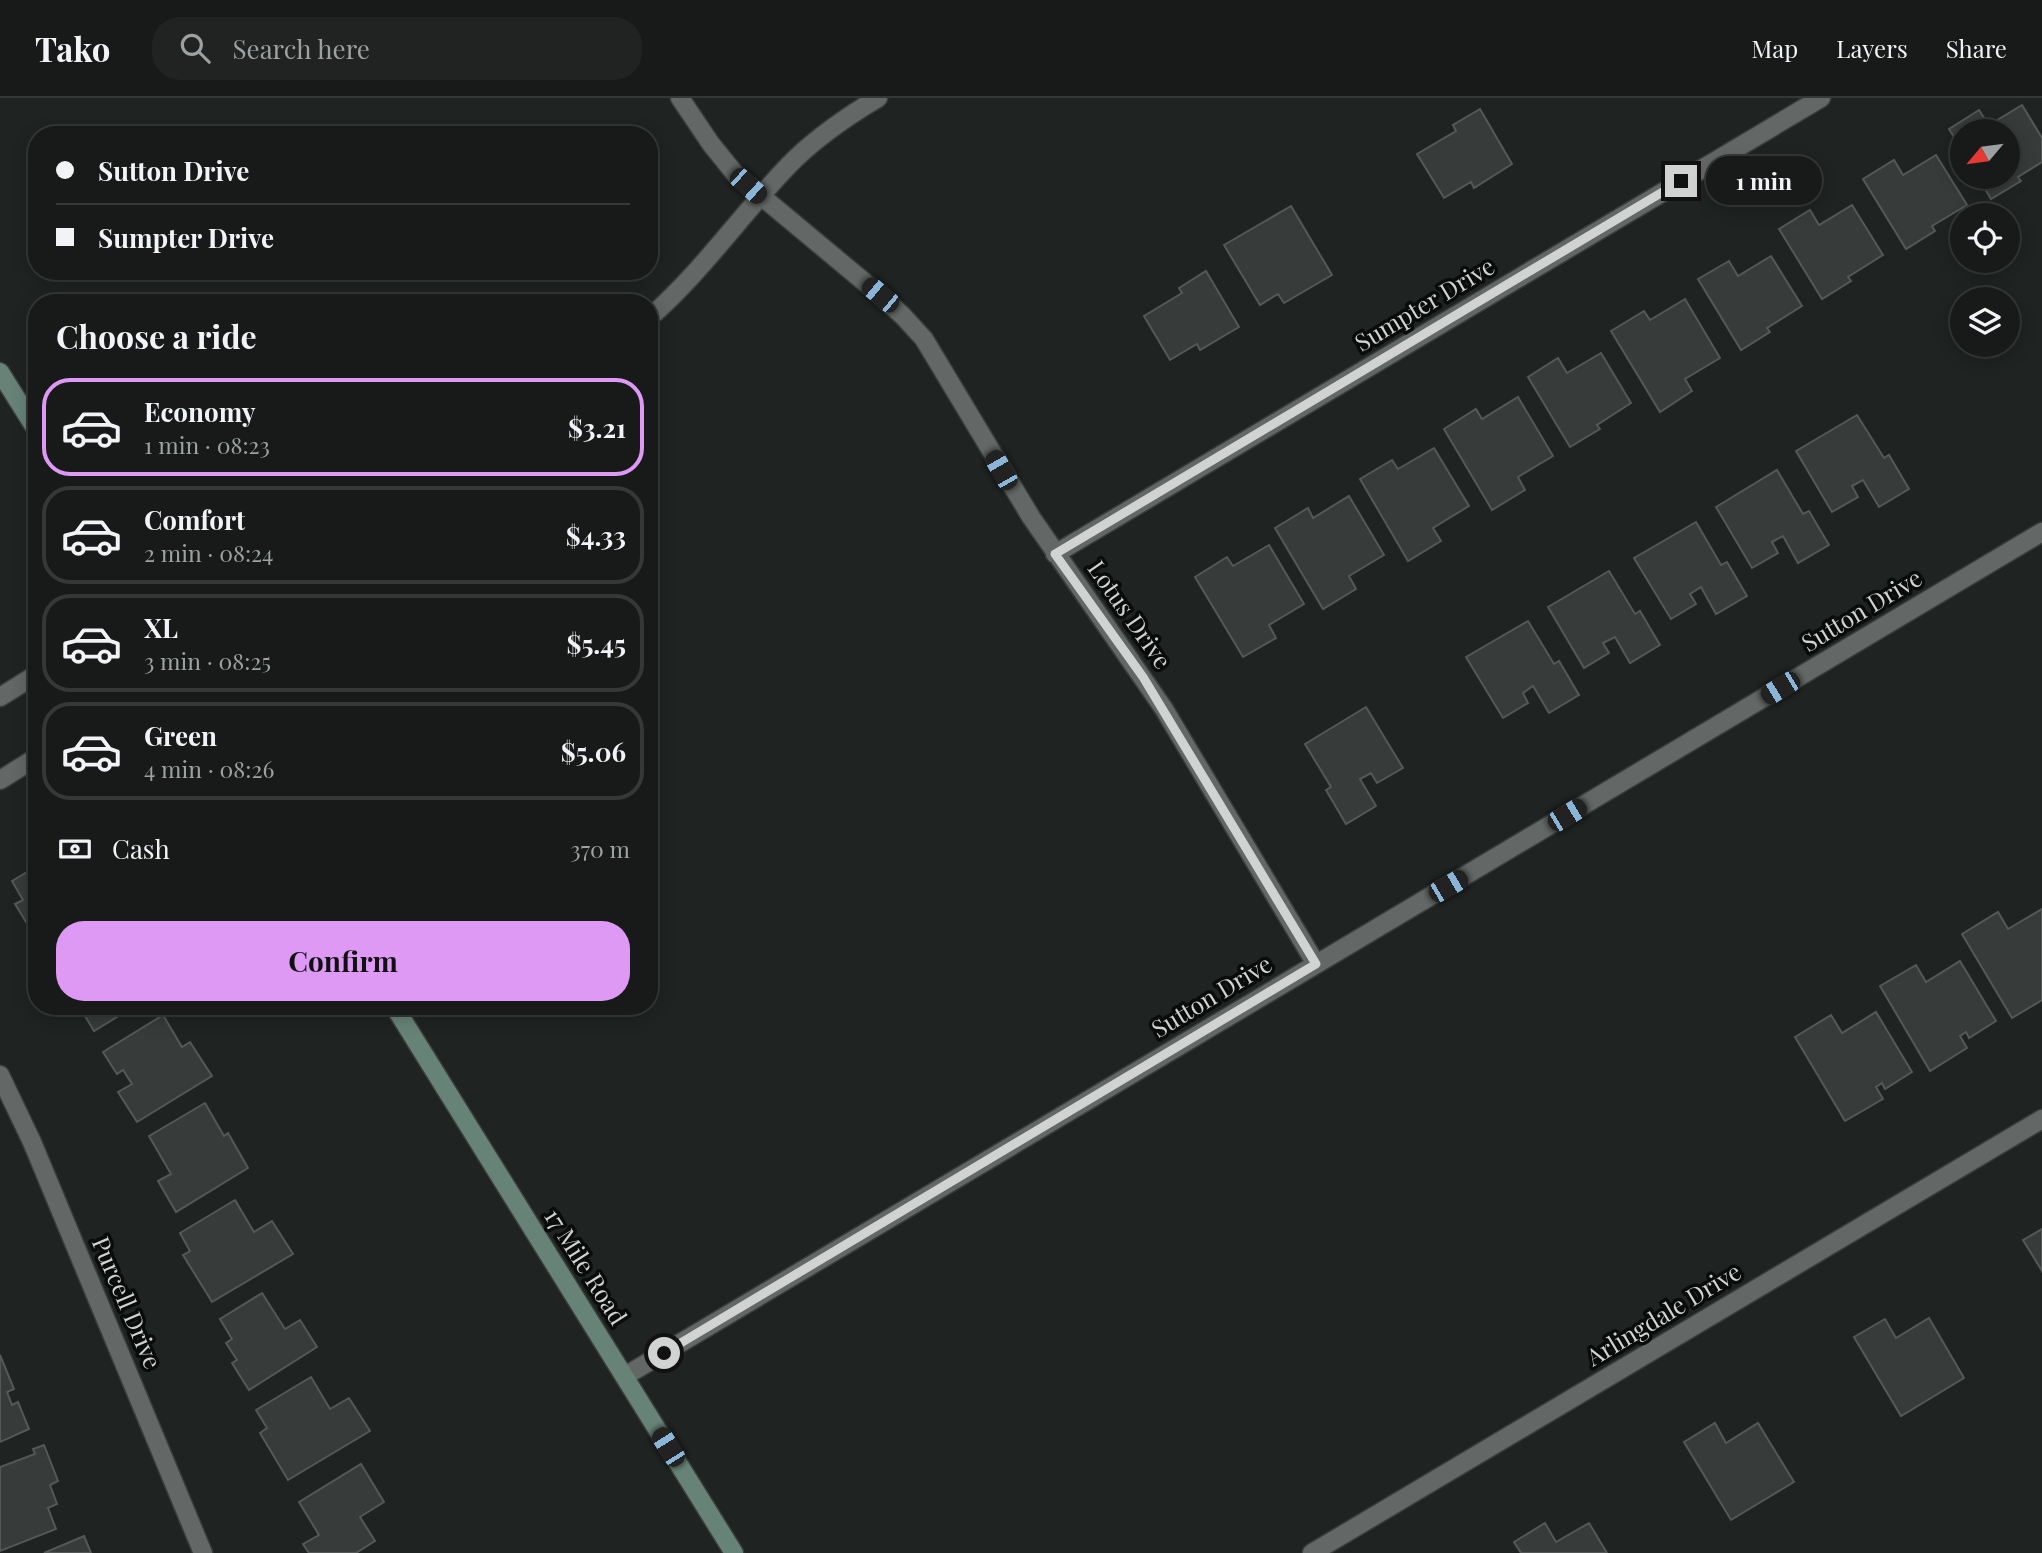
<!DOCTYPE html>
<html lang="en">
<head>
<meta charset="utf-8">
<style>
  body { margin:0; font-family:"Playfair Display",serif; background:#202322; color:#f1f3f6; height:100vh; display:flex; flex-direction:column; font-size:26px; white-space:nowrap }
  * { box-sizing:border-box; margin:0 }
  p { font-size:23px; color:#9ea1a2 }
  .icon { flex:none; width:38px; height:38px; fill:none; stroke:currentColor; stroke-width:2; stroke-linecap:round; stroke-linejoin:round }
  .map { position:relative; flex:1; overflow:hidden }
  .panel { position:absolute; left:28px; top:196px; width:630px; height:721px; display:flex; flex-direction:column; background:#171a19; border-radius:28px; box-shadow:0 4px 18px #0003,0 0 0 2px #363838 }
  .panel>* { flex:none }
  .top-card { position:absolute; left:28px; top:28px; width:630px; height:154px; border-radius:28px; box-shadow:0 4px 18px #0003,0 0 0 2px #363838; display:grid; align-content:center; height:154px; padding:0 28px; background:#171a19 }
  .needle { width:46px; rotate:241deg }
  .buttons { position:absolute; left:1950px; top:21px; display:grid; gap:14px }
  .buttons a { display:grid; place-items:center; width:70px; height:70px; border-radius:50%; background:#171a19; box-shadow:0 4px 18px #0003,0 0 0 2px #363838; font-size:35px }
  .end { position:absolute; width:32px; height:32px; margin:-16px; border:9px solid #d0d3d1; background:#111; box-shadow:0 0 0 4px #111 }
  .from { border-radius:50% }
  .bubble { position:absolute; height:49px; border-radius:24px; background:#171a19; box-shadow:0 4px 18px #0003,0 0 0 2px #363838; font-size:23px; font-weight:700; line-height:49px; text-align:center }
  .car { position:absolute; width:21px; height:42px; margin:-21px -10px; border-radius:9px; box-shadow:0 0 5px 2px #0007; background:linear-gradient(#222 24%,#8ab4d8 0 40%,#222 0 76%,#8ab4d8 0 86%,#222 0) }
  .top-card b { display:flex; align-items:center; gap:24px; height:66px; font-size:26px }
  .top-card b+b { border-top:2px solid #363838 }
  .top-card i { width:18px; height:18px; background:#f1f3f6 }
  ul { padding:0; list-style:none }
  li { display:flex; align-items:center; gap:21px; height:98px; margin:0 14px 10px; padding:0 14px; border:4px solid #363838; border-radius:28px }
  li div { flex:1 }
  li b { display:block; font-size:26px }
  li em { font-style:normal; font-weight:700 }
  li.current { border-color:#dd99f3 }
  li>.icon { width:63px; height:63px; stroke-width:1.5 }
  h2 { padding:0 28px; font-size:32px; line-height:84px }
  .pay { display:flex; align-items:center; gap:18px; height:77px; padding:0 28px; font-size:26px }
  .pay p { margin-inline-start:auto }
  .cta { display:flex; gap:14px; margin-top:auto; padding:14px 28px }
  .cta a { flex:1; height:80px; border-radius:28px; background:#dd99f3; color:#111; font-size:28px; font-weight:700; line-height:80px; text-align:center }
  header { display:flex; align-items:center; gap:42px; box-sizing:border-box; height:98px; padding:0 35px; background:#171a19; border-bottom:2px solid #363838 }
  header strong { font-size:33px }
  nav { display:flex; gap:38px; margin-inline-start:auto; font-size:24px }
  .search { width:490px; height:63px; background:#202322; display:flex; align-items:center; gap:18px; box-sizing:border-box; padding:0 24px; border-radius:28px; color:#9ea1a2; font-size:26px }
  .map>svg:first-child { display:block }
  .building { fill:#373b39; stroke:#545957; stroke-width:2 }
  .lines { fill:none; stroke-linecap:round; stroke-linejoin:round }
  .minor-casing { stroke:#393d3b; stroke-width:21 }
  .secondary-casing { stroke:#393d3b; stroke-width:21 }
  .minor { stroke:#636866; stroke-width:18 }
  .secondary { stroke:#678378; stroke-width:18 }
  .route { stroke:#d0d3d1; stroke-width:9 }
  .labels { text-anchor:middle; stroke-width:7; stroke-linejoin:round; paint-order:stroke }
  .street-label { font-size:24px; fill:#d0d3d1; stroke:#0a0c0b }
</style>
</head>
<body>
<header>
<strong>Tako</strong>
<div class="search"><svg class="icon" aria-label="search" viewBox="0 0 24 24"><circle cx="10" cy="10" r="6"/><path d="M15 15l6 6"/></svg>Search here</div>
<nav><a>Map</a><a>Layers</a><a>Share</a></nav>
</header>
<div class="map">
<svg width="2042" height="1455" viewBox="0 0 2042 1455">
  <rect width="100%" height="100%" fill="#1f2321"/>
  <g class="building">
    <path d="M2022 7 2042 40V64L2018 79 2021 83 1991 101 1978 79H2007V33H1962V52L1949 31 1979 12 1989 27Z"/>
    <path d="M1480 11 1512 66 1474 90 1471 84 1444 100 1417 56 1456 33 1453 27Z"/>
    <path d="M1936 57 1967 107 1932 128 1935 133 1906 151 1863 81 1894 62 1903 77Z"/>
    <path d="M1852 107 1883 157 1848 179 1851 183 1822 201 1779 131 1810 112 1819 127Z"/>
    <path d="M1291 108 1332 177 1284 205 1278 196 1260 207 1224 147Z"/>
    <path d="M1771 158 1802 208 1767 230 1770 234 1741 252 1698 181 1729 163 1738 178Z"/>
    <path d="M1206 173 1239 229 1200 252 1197 246 1170 262 1144 218 1182 195 1179 190Z"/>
    <path d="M1685 201 1720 260 1685 281 1692 293 1660 314 1611 233 1644 213 1650 222Z"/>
    <path d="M1601 255 1631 305 1597 327 1600 331 1570 349 1528 279 1558 260 1567 275Z"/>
    <path d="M1518 299 1553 358 1518 379 1525 392 1492 412 1444 331 1476 311 1482 321Z"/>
    <path d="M1857 317 1884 360 1889 357 1909 391 1879 409 1863 382 1852 388 1858 399 1832 414 1796 353Z"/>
    <path d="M1434 350 1469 408 1433 430 1441 443 1408 463 1360 381 1392 362 1398 371Z"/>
    <path d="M1777 372 1803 416 1809 413 1829 447 1798 465 1783 438 1772 444 1778 455 1752 470 1716 409Z"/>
    <path d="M1349 398 1384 457 1349 478 1356 491 1323 511 1275 430 1308 410 1313 420Z"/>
    <path d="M1696 424 1721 467 1727 464 1747 498 1716 516 1701 489 1690 496 1696 506 1671 521 1634 460Z"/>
    <path d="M1269 447 1304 506 1269 527 1276 540 1243 559 1195 479 1227 459 1233 468Z"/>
    <path d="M1609 473 1635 516 1640 513 1660 547 1630 565 1615 539 1603 545 1609 555 1584 570 1548 509Z"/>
    <path d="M1528 523 1554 566 1559 563 1579 597 1549 615 1533 588 1523 595 1528 605 1503 620 1466 559Z"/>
    <path d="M1366 609 1403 670 1377 685 1371 675 1360 681 1376 708 1346 726 1326 692 1331 689 1305 646Z"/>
    <path d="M37 768V842L15 806 23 802 12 783Z"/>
    <path d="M2042 811V902L2012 920 1962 836 1998 814 2008 831Z"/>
    <path d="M1960 863 1996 923 1969 940 1966 934 1960 938 1967 950 1930 973 1880 888 1916 867 1926 884Z"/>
    <path d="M79 908H135L94 933Z"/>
    <path d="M1876 914 1912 974 1885 991 1882 985 1876 989 1883 1001 1845 1023 1795 939 1831 917 1842 935Z"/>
    <path d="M163 917 182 949 190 944 212 978 137 1024 118 994 132 986 123 972 117 976 103 954Z"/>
    <path d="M205 1005 224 1038 228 1035 248 1070 176 1114 158 1083 171 1076 149 1038Z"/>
    <path d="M235 1102 254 1134 272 1123 293 1156 212 1204 183 1157 190 1153 180 1135Z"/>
    <path d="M2042 1131V1173L2023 1142Z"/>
    <path d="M262 1195 285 1231 300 1222 317 1249 249 1292 232 1265 237 1262 226 1245 232 1241 220 1221Z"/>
    <path d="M1929 1220 1964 1280 1901 1318 1854 1239 1885 1221 1896 1240Z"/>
    <path d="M0 1257 14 1291 7 1294 12 1307 18 1304 29 1331 0 1344Z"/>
    <path d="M311 1279 330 1311 349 1300 370 1333 288 1382 260 1335 267 1330 256 1312Z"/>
    <path d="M1715 1325 1726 1345 1758 1325 1794 1384 1731 1422 1684 1344Z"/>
    <path d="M44 1347 58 1383 50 1387 57 1406 48 1410 56 1431 0 1453V1369L35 1356 33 1351Z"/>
    <path d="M361 1366 384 1404 360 1419 375 1443 356 1455H309L303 1446 319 1437 299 1404Z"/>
    <path d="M1545 1425 1556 1444 1589 1425 1607 1455H1521L1514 1444Z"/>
    <path d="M84 1438 91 1455H44Z"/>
  </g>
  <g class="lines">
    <defs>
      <g id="minor">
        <path d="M680 0 711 46 736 77 880 197 903 218 924 241 1031 419 1164 611 1316 866"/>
        <path d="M649 220C701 175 740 118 788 68 814 41 846 19 878 0"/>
        <path d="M1055 456 1821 0"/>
        <path d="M0 599 37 576"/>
        <path d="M0 682 37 659"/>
        <path d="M0 977 32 1044 203 1455"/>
        <path d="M625 1278 2042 434"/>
        <path d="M1312 1455 2042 1021"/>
      </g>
      <g id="secondary">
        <path d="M0 274 37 333"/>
        <path d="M394 908 734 1455"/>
      </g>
    </defs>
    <use href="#minor" class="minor-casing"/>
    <use href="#secondary" class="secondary-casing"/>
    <use href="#minor" class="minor"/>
    <use href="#secondary" class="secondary"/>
  </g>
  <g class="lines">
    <path class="route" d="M664 1255 1316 866 1143 579 1055 456 1681 83"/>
  </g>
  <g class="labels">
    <g class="street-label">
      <text transform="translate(1425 207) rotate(-31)" y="8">Sumpter Drive</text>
      <text transform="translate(1862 513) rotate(-31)" y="8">Sutton Drive</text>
      <text transform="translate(1129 517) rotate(55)" y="8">Lotus Drive</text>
      <text transform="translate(1212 899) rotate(-31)" y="8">Sutton Drive</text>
      <text transform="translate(585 1169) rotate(58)" y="8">17 Mile Road</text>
      <text transform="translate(126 1205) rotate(67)" y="8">Purcell Drive</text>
      <text transform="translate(1664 1217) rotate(-31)" y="8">Arlingdale Drive</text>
    </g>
  </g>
</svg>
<div class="buttons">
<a><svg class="needle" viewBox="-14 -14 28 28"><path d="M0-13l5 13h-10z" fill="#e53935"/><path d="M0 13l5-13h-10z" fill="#9ea1a2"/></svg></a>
<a><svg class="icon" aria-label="locate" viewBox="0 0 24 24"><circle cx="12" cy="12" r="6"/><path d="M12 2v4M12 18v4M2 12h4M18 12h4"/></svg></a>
<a><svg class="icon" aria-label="layers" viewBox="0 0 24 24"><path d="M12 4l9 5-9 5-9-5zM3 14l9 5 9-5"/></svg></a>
</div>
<i class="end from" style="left:664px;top:1255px"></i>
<i class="end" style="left:1681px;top:83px"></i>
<div class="bubble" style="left:1706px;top:58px;width:116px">1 min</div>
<i class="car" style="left:748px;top:88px;rotate:132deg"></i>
<i class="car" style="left:880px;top:197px;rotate:310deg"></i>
<i class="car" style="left:1001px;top:372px;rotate:330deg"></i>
<i class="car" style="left:1780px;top:590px;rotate:239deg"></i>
<i class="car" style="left:1567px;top:717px;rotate:59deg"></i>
<i class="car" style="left:1448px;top:788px;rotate:60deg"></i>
<i class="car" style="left:668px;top:1349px;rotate:328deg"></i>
<div class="top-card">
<b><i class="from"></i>Sutton Drive</b>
<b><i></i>Sumpter Drive</b>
</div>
<section class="panel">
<h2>Choose a ride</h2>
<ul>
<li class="current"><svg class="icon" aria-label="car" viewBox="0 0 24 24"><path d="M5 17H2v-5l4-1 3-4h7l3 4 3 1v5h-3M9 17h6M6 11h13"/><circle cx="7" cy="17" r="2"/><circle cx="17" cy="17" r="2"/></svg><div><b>Economy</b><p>1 min · 08:23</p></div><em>$3.21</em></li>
<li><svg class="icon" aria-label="car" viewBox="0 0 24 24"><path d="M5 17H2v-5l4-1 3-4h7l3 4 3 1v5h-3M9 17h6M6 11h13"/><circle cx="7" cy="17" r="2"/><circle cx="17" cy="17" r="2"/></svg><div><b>Comfort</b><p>2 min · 08:24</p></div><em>$4.33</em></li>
<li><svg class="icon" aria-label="car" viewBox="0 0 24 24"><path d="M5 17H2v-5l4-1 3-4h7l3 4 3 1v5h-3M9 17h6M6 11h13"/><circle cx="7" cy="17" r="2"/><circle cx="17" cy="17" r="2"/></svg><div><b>XL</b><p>3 min · 08:25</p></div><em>$5.45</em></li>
<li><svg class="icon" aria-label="car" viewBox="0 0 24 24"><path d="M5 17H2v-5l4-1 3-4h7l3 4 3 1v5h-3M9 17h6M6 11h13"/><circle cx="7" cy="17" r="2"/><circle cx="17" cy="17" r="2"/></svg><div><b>Green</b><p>4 min · 08:26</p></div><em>$5.06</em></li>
</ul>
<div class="pay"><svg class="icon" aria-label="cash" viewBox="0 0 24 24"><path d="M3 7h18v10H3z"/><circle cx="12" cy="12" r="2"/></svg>Cash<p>370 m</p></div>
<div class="cta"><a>Confirm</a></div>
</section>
</div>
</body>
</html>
